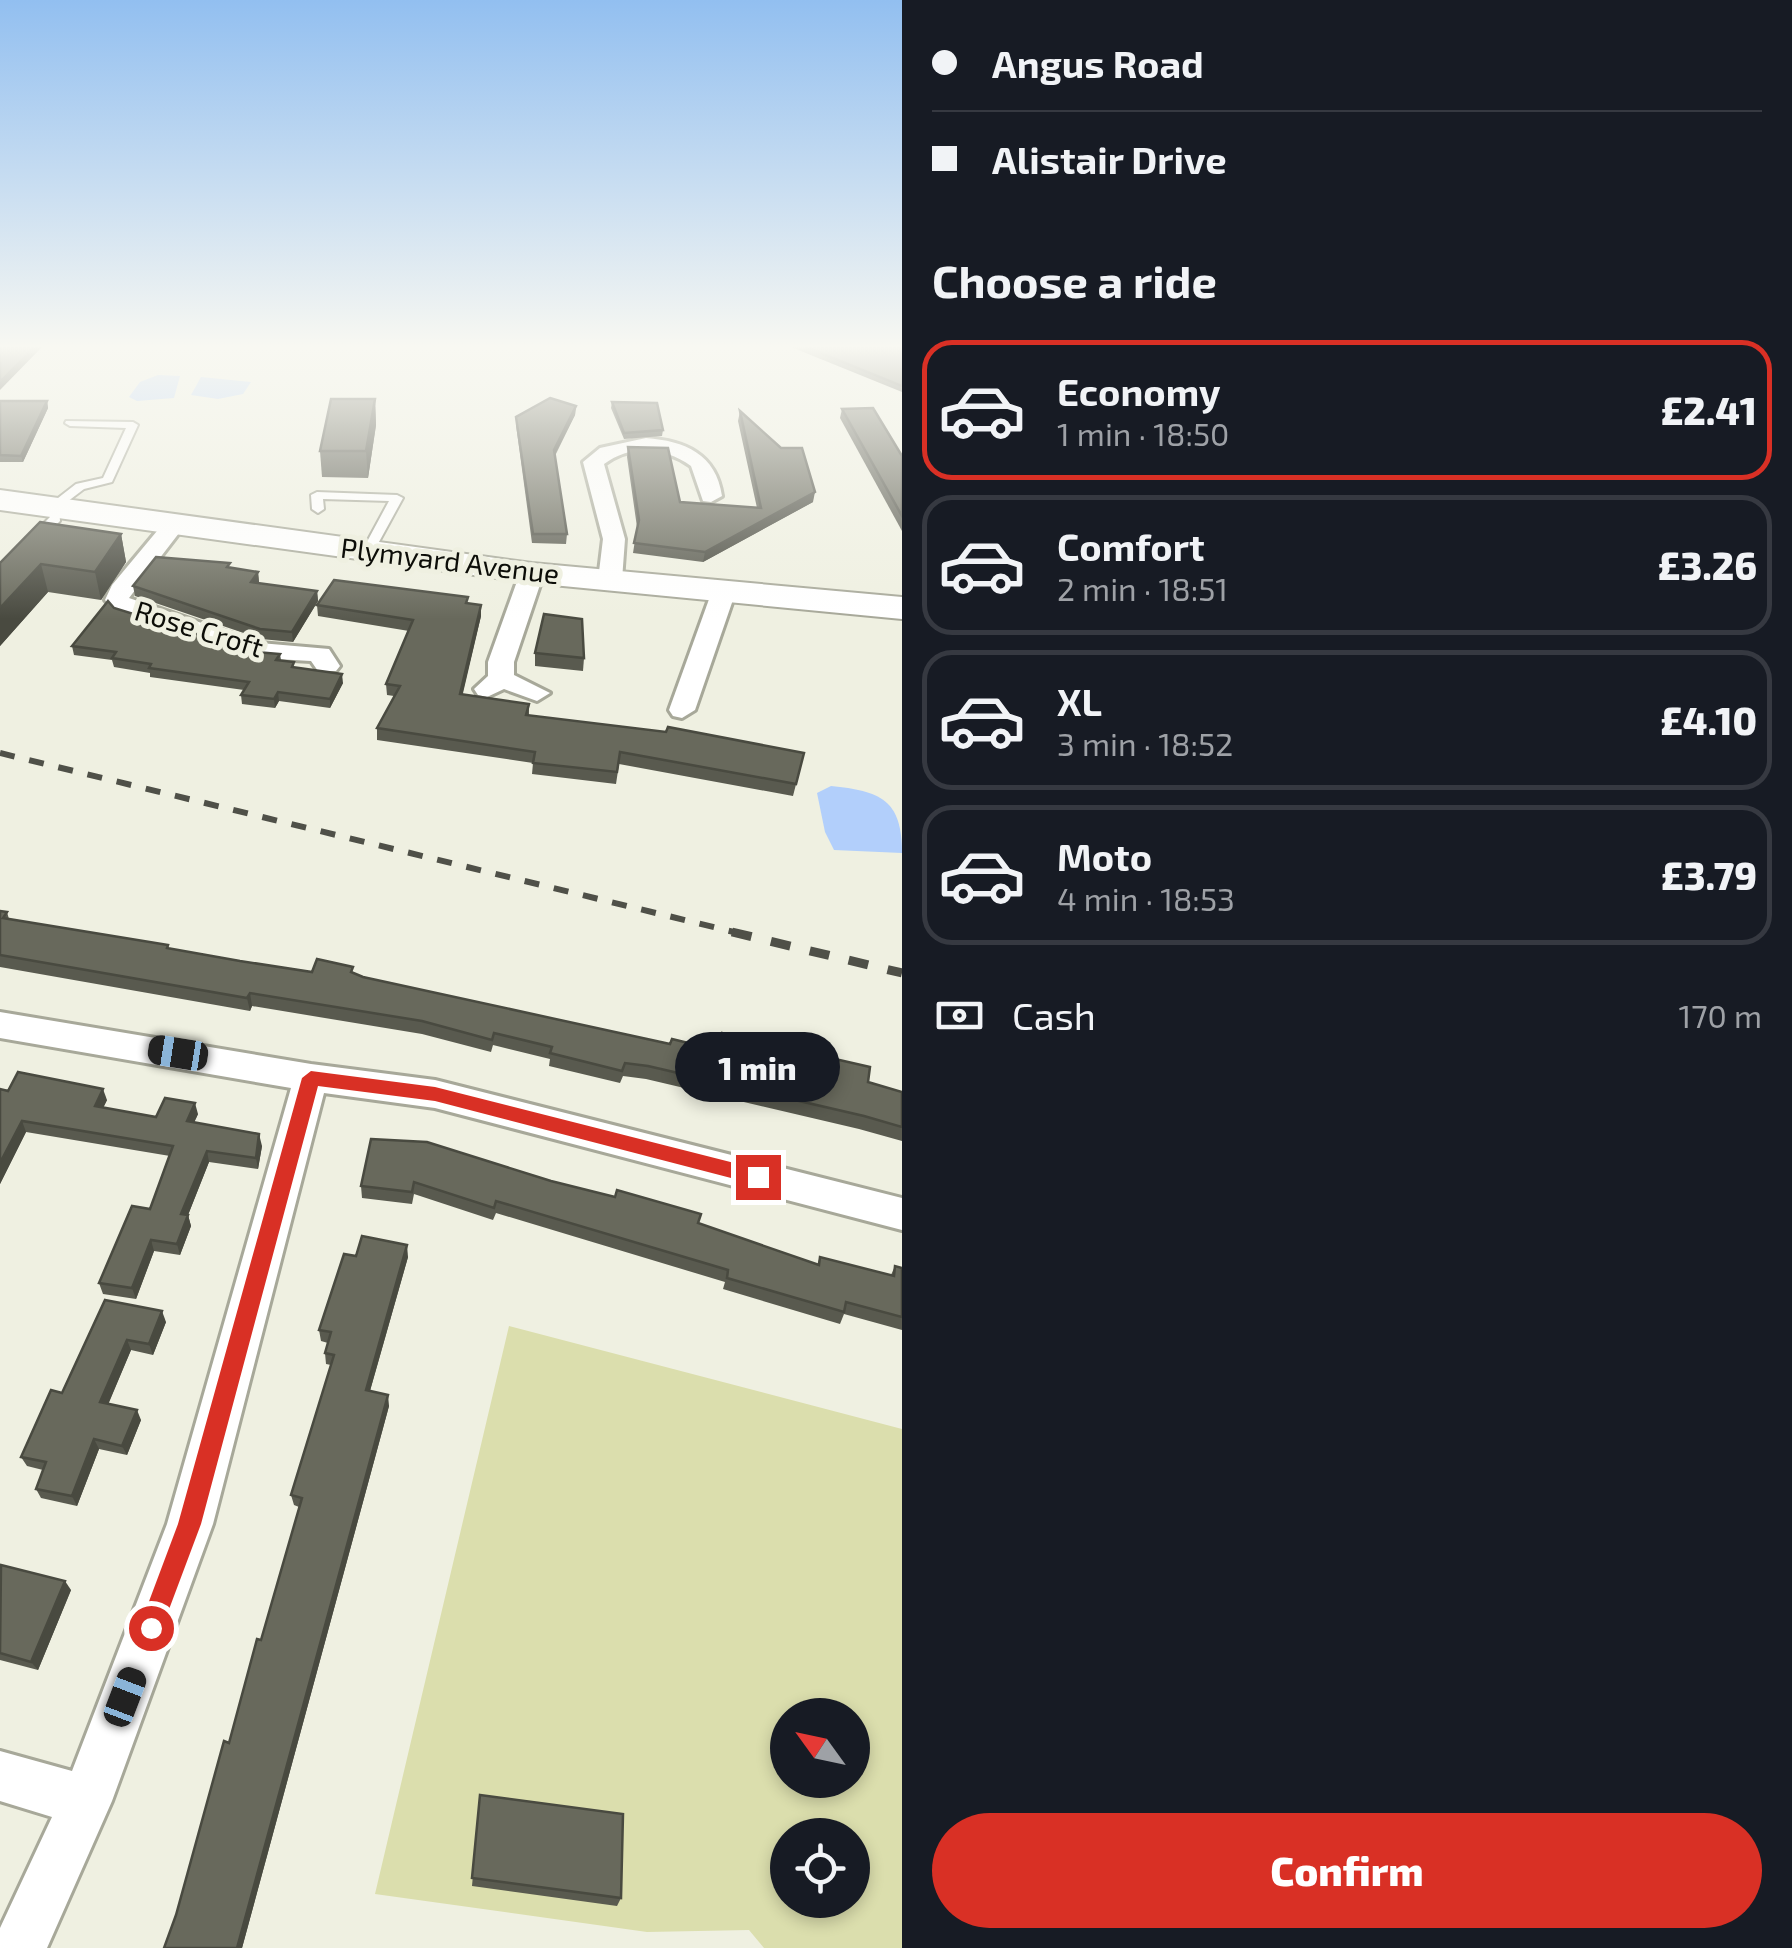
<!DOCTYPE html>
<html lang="en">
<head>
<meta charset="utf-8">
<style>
  body { margin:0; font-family:"Exo 2",sans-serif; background:#20242c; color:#f1f3f6; height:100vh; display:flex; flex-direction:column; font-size:38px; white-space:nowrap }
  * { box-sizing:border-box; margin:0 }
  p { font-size:32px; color:#9ea1a6 }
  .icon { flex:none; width:55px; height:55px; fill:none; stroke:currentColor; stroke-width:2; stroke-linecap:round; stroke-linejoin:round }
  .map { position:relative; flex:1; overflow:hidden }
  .details { display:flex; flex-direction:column; background:#171b24; width:890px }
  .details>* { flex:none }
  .guide { display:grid; align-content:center; height:220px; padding:0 30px; background:#171b24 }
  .needle { width:65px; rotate:303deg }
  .tools { position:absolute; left:770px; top:1698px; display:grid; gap:20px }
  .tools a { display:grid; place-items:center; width:100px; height:100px; border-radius:50%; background:#171b24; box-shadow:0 5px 15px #0003; font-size:50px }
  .end { position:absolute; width:45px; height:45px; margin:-22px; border:12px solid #d93025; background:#fff; box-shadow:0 0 0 5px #fff }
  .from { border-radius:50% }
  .bubble { position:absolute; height:70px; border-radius:35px; background:#171b24; box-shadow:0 5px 15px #0003; font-size:32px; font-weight:800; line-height:70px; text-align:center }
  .car { position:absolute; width:30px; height:60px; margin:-30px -15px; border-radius:12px; box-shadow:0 0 8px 2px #0007; background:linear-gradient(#222 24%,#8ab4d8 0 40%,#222 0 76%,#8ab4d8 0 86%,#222 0) }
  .guide b { display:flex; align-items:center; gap:35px; height:95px; font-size:38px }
  .guide b+b { border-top:2px solid #363941 }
  .guide i { width:25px; height:25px; background:#f1f3f6 }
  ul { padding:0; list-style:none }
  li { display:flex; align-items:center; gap:30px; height:140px; margin:0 20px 15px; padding:0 10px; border:5px solid #363941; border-radius:30px }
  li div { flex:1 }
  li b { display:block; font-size:38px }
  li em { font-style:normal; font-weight:800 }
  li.current { border-color:#d93025 }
  li>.icon { width:90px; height:90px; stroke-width:1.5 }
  h2 { padding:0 30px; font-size:45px; line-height:120px }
  .pay { display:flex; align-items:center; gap:25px; height:110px; padding:0 30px; font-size:38px }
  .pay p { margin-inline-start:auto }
  .button { display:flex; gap:20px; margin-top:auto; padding:20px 30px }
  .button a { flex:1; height:115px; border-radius:60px; background:#d93025; color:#fff; font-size:40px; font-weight:800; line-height:115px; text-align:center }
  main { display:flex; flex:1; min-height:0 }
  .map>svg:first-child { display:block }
  .green { fill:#dbdead; fill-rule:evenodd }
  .water { fill:#b2cffb }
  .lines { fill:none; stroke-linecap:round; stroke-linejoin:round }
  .lane-casing { stroke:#a7a899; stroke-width:4 }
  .street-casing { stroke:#a7a899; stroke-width:6 }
  .secondary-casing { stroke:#a7a899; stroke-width:4 }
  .lane { fill:#fff; fill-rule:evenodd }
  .street { fill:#fff; fill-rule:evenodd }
  .secondary { fill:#fff; fill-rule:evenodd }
  .rail-far1 { stroke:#4f5048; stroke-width:6; stroke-dasharray:15 15; stroke-linecap:butt }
  .rail { stroke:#4f5048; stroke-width:9; stroke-dasharray:20 20; stroke-linecap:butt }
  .wall { fill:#595a4f }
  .shaded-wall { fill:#494a40 }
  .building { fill:#68695c; stroke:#494a40; stroke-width:2.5 }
  .route { fill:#d93025 }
  .labels { text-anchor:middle; stroke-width:10; stroke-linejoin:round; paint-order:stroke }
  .far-street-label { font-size:28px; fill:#0c0d08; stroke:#eff0e1 }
</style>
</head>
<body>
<main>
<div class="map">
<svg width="902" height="1948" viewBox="0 0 902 1948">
  <rect width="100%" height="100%" fill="#eff0e1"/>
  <path class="green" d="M509 1326 902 1429V1948H764L749 1930 647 1932 375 1894ZM788 1715H852V1780H788ZM788 1835H852V1900H788Z"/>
  <g class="water">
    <path d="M158 375 180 376 174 398 137 401 129 397 140 382Z"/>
    <path d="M201 377 251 382 243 394 218 399 191 395Z"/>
    <path d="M831 786C880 791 902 799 902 853L834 850 825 832 817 793Z"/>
  </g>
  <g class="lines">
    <defs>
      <g id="lane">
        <path d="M66 421 133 422 138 425 112 482 84 489 59 508 60 521 4 577 0 578V567L50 517 49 505 76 484 103 478 126 428 70 426 65 423Z"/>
        <path d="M317 492 397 495 403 498 374 551 368 555 362 551 389 501 323 499 324 509 318 513 312 509 311 495Z"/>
      </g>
      <g id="street">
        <path d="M646 438C685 441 716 454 722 496L711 502 703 501 691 466C664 447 632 444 604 464L625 539 622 580 618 585H602L598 580 603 539 583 462 600 448Z"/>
        <path d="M175 517 186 524 129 598 260 643 329 649 340 666 336 671H318L311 661 258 658 117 613 105 600 112 585 167 519Z"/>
        <path d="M532 566 544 573 514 662V675L550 693 537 701 504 689 487 697 478 695 474 689 488 676V662L520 573Z"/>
        <path d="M724 584 736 591 695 710 682 718 673 716 669 710 712 591Z"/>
        <path d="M0 1012 311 1064 435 1080 902 1198V1230L435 1108 324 1093 213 1524 112 1801 47 1948H0V1928L52 1817 0 1801V1751L72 1771 167 1524 291 1088 0 1038Z"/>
      </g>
      <path id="secondary" d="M0 490 532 563 902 597V619L532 583 0 510Z"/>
    </defs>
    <use href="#lane" class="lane-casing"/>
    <use href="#street" class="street-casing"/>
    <use href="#secondary" class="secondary-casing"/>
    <use href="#lane" class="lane"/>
    <use href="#street" class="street"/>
    <use href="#secondary" class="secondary"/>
    <path class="rail-far1" d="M0 753 742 934"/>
    <path class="rail" d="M732 932 902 973"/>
  </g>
  <g class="wall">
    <path d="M791 347H902V392Z"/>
    <path d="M375 399 376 425 368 478 322 477 320 451Z"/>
    <path d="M0 401H47L48 408 23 462H0Z"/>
    <path d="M612 402 663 430 662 436 624 439 611 408Z"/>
    <path d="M576 406 575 415 555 456 567 534 566 544 532 543 516 425V417Z"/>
    <path d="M842 409 902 456V531L840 418Z"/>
    <path d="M740 411 813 502 703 562 633 553 637 527 627 457 628 447 680 502 757 508 738 421Z"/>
    <path d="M121 534 126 562 101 600 48 592 0 646V563Z"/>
    <path d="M230 568 258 572 259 583 317 591 318 601 293 642 261 639 135 596 133 586Z"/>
    <path d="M468 603 481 605V616L462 695 529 704V715L804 753 793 796 619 764 616 784 532 774 533 763 377 740V728L394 696 387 695 386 684 409 631 318 616 317 605Z"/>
    <path d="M114 608 256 652 280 654 281 660 295 668 343 683 330 708 279 701 275 708 242 704 241 695 244 690 150 677V673L114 667 112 660 74 655 72 646Z"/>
    <path d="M535 653 584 658 583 671 535 666Z"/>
    <path d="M0 911 7 912 9 919 168 945 169 949 240 961 312 972 354 973 363 977 670 1044 717 1050 868 1082 902 1092V1141L859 1129 646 1079 623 1076 620 1083 549 1066 550 1059 493 1045 491 1052 422 1034 252 1006 250 1011 0 967Z"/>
    <path d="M0 1089 107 1100 103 1108 156 1117 198 1114 194 1122 262 1146 258 1169 209 1162 188 1215 191 1226 180 1255 154 1251 136 1299 103 1294 99 1283 150 1209 170 1156 26 1132 0 1184Z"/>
    <path d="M371 1139 551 1181 698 1223 817 1265 820 1257 891 1275 895 1266 902 1268V1330L844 1314 840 1324 723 1289 725 1282 496 1213 493 1220 414 1194 412 1204 362 1198 361 1186Z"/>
    <path d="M356 1256 408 1257 370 1391 389 1406 242 1948H164L176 1915 261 1640 299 1507 294 1505 291 1495 331 1365 326 1364 325 1353 328 1343 321 1341 319 1330Z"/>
    <path d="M105 1300 166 1322 153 1355 131 1350 108 1404 141 1420 127 1455 99 1449 77 1506 41 1498 36 1489 43 1470 27 1466 21 1457 62 1393Z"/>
    <path d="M0 1567 71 1590 38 1670 0 1660Z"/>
    <path d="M480 1795 621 1898 617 1906 472 1886Z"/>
  </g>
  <g class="shaded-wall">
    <path d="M35 347H42L0 390V382Z"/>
    <path d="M375 399 376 425 368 478 366 451Z"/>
    <path d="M47 401 48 408 23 462 21 456Z"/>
    <path d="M576 406 575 415 553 458 554 450Z"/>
    <path d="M815 492 813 502 703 562 705 552Z"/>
    <path d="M121 534 126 562 101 600 95 572Z"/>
    <path d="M41 564 48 592 0 646V608Z"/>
    <path d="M258 572 259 582 252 592 251 582Z"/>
    <path d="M317 591 318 601 293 642 292 632Z"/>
    <path d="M481 605V616L460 706V694Z"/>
    <path d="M342 674 343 683 330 708V699Z"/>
    <path d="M278 692 279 701 275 708 274 699Z"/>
    <path d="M250 993 252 1006 250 1011 247 998Z"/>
    <path d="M103 1089 107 1100 98 1118 95 1106Z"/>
    <path d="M195 1103 198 1114 190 1132 187 1121Z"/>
    <path d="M22 1121 26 1132 0 1184V1163Z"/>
    <path d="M259 1134 262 1146 258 1169 256 1158Z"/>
    <path d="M207 1151 209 1162 188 1215 191 1226 180 1255 177 1244 181 1214Z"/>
    <path d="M151 1240 154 1251 136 1299 132 1288Z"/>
    <path d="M407 1245 408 1257 367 1401 366 1390Z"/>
    <path d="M162 1311 166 1322 153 1355 149 1344Z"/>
    <path d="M127 1340 131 1350 105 1412 100 1402Z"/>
    <path d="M388 1395 389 1406 242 1948H237Z"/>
    <path d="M137 1410 141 1420 127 1455 122 1446Z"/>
    <path d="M94 1439 99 1449 77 1506 72 1496Z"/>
    <path d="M65 1581 71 1590 38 1670 31 1662Z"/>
  </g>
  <g class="building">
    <path d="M0 347H35L0 382Z"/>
    <path d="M806 347H902V386Z"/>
    <path d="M550 398 576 406 554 450 567 534H533L516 417Z"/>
    <path d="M331 399H375L366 451H320Z"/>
    <path d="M0 401H47L21 456 0 455Z"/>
    <path d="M612 402 657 403 663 430 624 433Z"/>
    <path d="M873 408 902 456V516L842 409Z"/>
    <path d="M740 411 781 448H802L815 492 705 552 634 543 639 520 628 447 668 448 680 502 761 508Z"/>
    <path d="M40 522 121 534 95 572 41 564 0 608V563Z"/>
    <path d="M156 557 230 563 227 567 258 572 251 582 317 591 292 632 260 629 133 586Z"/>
    <path d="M334 580 468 597 466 603 481 605 460 694 529 704 526 715 666 732 668 727 804 753 796 784 620 752 617 772 533 763 535 752 377 728 400 686 386 684 413 620 317 605Z"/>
    <path d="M108 601 114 608 256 652 280 654 276 660 294 662 292 667 342 674 330 699 278 692 274 699 241 695 249 682 149 668 151 664 112 658 116 652 72 646Z"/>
    <path d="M544 614 582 619 584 658 535 653Z"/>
    <path d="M0 911 7 912 3 918 168 945 167 948 240 961 312 972 317 959 353 967 351 972 363 977 670 1044 672 1039 717 1050 722 1033 870 1067 868 1082 902 1092V1127L864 1116 648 1066 625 1063 622 1071 550 1053 552 1047 494 1033 492 1040 422 1021 250 993 247 998 0 955Z"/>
    <path d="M18 1072 103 1089 95 1106 156 1117 165 1098 195 1103 187 1121 259 1134 256 1158 207 1151 181 1214 188 1215 177 1244 151 1240 132 1288 99 1283 132 1206 150 1209 173 1146 22 1121 0 1163V1089L8 1091Z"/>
    <path d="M371 1139 427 1142 551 1181 615 1197 617 1190 701 1214 698 1223 819 1265 820 1257 894 1276 895 1266 902 1268V1317L846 1302 844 1312 727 1278 728 1270 496 1201 494 1208 414 1182 412 1192 361 1186Z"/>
    <path d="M362 1236 407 1245 366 1390 388 1395 237 1948H164L176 1915 224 1741 229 1743 257 1639 261 1640 302 1498 291 1495 334 1355 325 1353 331 1332 319 1330 344 1254 356 1256Z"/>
    <path d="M105 1300 162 1311 149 1344 127 1340 100 1402 137 1410 122 1446 94 1439 72 1496 36 1489 46 1462 21 1457 51 1390 62 1393Z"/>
    <path d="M1 1565 65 1581 31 1662 0 1653Z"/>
    <path d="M480 1795 623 1814 621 1898 472 1878Z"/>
  </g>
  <linearGradient id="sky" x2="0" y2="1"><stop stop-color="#92bff0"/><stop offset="0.56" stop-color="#f8f8f2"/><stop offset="1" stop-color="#f8f8f2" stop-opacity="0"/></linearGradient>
  <rect width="902" height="619" fill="url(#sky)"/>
  <path class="route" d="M311 1071 435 1087 758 1169 768 1177 758 1185 435 1101 318 1086 201 1524 159 1636 151 1640 139 1628 178 1524 302 1078Z"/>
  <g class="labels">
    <g class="far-street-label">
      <text transform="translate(450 561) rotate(7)" y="10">Plymyard Avenue</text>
      <text transform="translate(199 629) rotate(17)" y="10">Rose Croft</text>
    </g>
  </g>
</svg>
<div class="tools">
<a><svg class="needle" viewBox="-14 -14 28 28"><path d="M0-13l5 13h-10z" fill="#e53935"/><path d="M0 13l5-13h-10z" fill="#9ea1a6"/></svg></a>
<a><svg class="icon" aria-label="locate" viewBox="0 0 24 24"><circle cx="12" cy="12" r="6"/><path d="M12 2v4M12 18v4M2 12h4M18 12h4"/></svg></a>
</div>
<i class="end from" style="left:151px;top:1628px"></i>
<i class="end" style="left:758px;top:1177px"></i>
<div class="bubble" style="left:675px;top:1032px;width:165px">1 min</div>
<i class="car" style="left:178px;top:1053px;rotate:279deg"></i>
<i class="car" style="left:125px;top:1697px;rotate:21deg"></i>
</div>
<section class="details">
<div class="guide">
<b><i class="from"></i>Angus Road</b>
<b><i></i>Alistair Drive</b>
</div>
<h2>Choose a ride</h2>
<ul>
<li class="current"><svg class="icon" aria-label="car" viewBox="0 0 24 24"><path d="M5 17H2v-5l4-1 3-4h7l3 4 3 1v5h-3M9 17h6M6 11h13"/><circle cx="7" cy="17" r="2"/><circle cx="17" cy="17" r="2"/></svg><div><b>Economy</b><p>1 min · 18:50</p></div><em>£2.41</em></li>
<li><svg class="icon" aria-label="car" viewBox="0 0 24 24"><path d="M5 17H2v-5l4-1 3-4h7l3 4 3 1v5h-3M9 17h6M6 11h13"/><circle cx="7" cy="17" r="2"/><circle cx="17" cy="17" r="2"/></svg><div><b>Comfort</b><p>2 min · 18:51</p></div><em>£3.26</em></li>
<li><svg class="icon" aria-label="car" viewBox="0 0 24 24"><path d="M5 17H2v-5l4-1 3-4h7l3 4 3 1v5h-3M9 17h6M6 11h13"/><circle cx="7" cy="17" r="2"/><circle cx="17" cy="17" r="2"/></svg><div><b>XL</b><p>3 min · 18:52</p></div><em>£4.10</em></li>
<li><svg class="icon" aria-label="car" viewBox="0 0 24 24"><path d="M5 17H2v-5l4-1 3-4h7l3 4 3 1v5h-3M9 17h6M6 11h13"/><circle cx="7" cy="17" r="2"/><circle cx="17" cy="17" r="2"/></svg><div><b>Moto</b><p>4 min · 18:53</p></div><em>£3.79</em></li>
</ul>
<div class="pay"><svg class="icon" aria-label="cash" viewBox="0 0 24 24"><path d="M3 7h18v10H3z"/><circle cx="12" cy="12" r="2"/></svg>Cash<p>170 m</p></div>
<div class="button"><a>Confirm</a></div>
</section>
</main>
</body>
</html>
